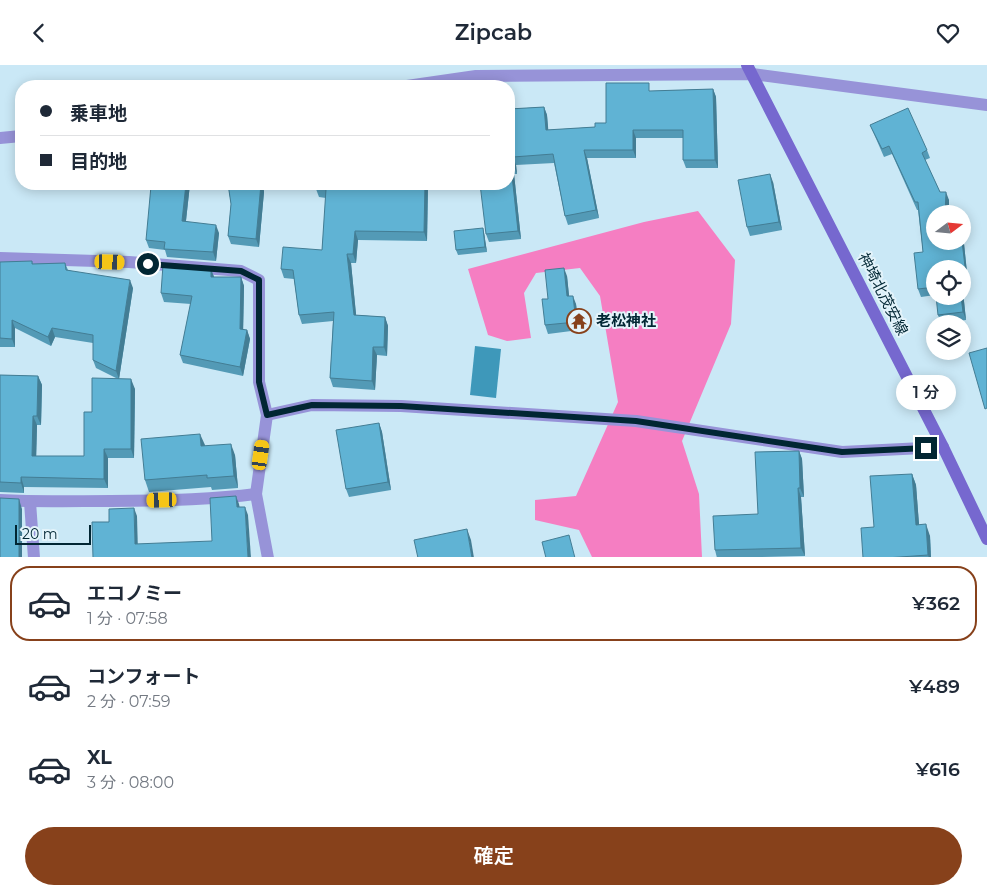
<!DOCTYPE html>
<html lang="ja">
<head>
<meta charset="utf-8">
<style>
  body { margin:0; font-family:Montserrat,"Noto Sans JP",sans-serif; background:#f6f6f7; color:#1f2937; height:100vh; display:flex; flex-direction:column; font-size:19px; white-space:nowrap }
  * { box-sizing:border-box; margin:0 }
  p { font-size:16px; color:#747a83 }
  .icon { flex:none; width:28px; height:28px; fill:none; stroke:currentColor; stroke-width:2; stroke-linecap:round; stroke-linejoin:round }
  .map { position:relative; height:492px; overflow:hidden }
  .sheet { display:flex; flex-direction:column; background:#fff; flex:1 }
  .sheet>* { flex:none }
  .hud { position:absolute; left:15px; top:15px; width:500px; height:110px; border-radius:20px; box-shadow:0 2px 12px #0003; display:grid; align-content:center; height:110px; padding:0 25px; background:#fff }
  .needle { width:32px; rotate:74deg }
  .fabs { position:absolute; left:926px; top:140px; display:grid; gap:10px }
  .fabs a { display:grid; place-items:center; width:45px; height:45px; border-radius:50%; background:#fff; box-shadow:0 2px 12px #0003; font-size:25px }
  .scale { position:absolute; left:15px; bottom:12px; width:76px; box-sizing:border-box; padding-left:5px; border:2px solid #012633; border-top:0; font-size:14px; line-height:18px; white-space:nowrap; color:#012633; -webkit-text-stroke:4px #e3f3fa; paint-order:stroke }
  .end { position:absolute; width:22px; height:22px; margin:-11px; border:6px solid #012633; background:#fff; box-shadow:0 0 0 2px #fff }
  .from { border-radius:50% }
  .bubble { position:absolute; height:35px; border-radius:18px; background:#fff; box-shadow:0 2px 12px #0003; font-size:16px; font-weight:600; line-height:35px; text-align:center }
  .car { position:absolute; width:15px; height:30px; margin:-15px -8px; border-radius:6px; box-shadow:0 0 4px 1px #0007; background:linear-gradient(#f5c518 24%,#345 0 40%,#f5c518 0 76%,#345 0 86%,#f5c518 0) }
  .hud b { display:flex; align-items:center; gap:18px; height:48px; font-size:19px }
  .hud b+b { border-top:1px solid #e0e1e3 }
  .hud i { width:12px; height:12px; background:#1f2937 }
  ul { padding:9px 0 0; list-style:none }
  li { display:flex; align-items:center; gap:15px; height:75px; margin:0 10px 8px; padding:0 15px; border:2px solid transparent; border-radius:20px }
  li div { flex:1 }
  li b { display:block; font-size:19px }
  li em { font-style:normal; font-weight:600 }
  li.current { border-color:#87411b }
  li>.icon { width:45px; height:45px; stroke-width:1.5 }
  .cta { display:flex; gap:10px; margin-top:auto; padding:10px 25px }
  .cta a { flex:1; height:58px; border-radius:30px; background:#87411b; color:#fff; font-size:20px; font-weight:600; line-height:58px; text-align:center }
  header { display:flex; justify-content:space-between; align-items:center; height:65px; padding:0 25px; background:#fff; font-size:22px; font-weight:600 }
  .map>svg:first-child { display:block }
  .forest { fill:#f57ec2 }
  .water { fill:#3e98ba }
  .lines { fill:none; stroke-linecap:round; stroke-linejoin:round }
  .street { stroke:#9793d8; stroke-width:12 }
  .secondary { stroke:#7668cf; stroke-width:12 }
  .wall { fill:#539ab6 }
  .shaded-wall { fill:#437d94 }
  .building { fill:#60b3d4; stroke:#437d94 }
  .route { stroke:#012633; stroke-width:6 }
  .labels { text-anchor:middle; stroke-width:4; stroke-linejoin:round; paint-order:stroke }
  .street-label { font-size:15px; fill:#012633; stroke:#e3f3fa }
  .poi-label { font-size:15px; font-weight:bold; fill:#012633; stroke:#e3f3fa; text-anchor:start }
</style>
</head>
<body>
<header><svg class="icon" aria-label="back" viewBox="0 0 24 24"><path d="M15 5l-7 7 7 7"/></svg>Zipcab<svg class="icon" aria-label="heart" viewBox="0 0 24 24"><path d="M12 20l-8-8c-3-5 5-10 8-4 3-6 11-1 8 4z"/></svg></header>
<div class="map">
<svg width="987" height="493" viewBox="0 0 987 493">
  <rect width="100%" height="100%" fill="#cae8f6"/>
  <path class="forest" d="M698 146 735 195 731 259 682 376 699 429 702 492H592L579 465 535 455V435L576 431 618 337 600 231 580 203 536 208 524 228 531 273 507 276 488 270 468 204 644 157Z"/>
  <path class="water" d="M475 281 501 284 496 333 470 330Z"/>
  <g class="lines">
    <g class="street">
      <path d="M407 21 476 11 752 9 987 40"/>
      <path d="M0 73 21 71"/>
      <path d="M0 193 129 197 241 206 259 215V317L267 350 256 429 268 493"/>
      <path d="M267 350 312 340 401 341 636 356 842 387 943 382"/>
      <path d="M0 435C37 437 74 436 111 436 159 436 208 435 256 429"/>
      <path d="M30 437 34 493"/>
    </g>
    <path class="secondary" d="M747 0 943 382 987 474"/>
  </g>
  <g class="wall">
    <path d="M713 24 716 32 718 103H686L683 95V73H636V93H587L599 153 568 160 565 151 554 98 516 100 517 109H514L521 174 489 177 486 169 509 44 544 42 547 50 548 65 595 62 606 58 652 26Z"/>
    <path d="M870 60 927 85 930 93 925 95 940 127 949 135V149H935V176H962V167L963 169 969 227H963L966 255 941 258 938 250 962 231V204H935V230L921 232 918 224 923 187 918 145H917L892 89 884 92Z"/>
    <path d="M773 117 782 165 750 171 747 162Z"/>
    <path d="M190 119 186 156 219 168 216 196 167 192 165 185 149 183 146 175 162 122Z"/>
    <path d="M228 119H263L264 127 259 182 231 179 228 171 231 139Z"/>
    <path d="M428 119 427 176 358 175 356 198H351L356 250 385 252 388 261 387 291 377 290 375 325 333 322 330 313 333 256 302 259 299 250 294 214 284 213 281 204 322 185 326 133 319 132 316 124Z"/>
    <path d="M483 163 484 168 487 187 458 190 456 185Z"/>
    <path d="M32 196 33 199 65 198 68 205 133 223 119 314 135 324 134 393H108V423L24 422V428L0 427V310L38 311 42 320 41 360H37L36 391H84L92 347 118 314 96 303 93 295V278L55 272 51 281 15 263V282H0V197Z"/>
    <path d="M211 204 214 212H241L244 221 243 265H247L250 274 243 311 183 298 180 290 191 239 164 237 161 228Z"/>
    <path d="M567 211 569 231 576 239 579 265 548 269 545 260 548 234Z"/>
    <path d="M379 358 382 367 391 425 349 432 346 424Z"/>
    <path d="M205 381 235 390 238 423 212 425 211 422 149 427 145 415Z"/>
    <path d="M799 386 802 394 804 432H801L805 491 717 493 715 485 758 449Z"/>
    <path d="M912 409 916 420 919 460 930 471 931 493H863L874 462Z"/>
  </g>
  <g class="shaded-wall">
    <path d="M713 24 716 32 718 103 715 95Z"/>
    <path d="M544 42 547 50 549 73 546 65Z"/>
    <path d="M633 65 636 73V93L633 85Z"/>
    <path d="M584 85 587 93 599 153 596 145Z"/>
    <path d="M513 92 516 100 517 109 514 101Z"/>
    <path d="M511 101 514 109 521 174 518 166Z"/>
    <path d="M770 109 773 117 782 165 779 157Z"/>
    <path d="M186 119H190L185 164 182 156Z"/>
    <path d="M261 119H263L264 127 259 182 256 174Z"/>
    <path d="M425 119H428L427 176 424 167Z"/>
    <path d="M946 127 949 135V149H945Z"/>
    <path d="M216 160 219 168 216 196 213 187Z"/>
    <path d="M483 163 484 168 487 187 485 182Z"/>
    <path d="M355 166 358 175 356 198 353 189Z"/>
    <path d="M962 167 963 169 969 227 967 219 962 176Z"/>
    <path d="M347 189 351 198 357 259 354 250Z"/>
    <path d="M564 203 567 211 570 240 567 231Z"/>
    <path d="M211 204 214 212H211Z"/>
    <path d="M241 212 244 221 243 272 240 264Z"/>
    <path d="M130 215 133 223 119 314 116 306Z"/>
    <path d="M963 227 966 255 963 247 961 231H962Z"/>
    <path d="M573 231 576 239 579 265 576 257Z"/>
    <path d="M385 252 388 261 387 291 384 282Z"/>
    <path d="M12 255 15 263V282L12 274Z"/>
    <path d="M52 263 55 272 51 281 48 272Z"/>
    <path d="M247 265 250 274 243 311 240 302Z"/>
    <path d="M373 282 377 290 375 325 372 316Z"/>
    <path d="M38 311 42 320 41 360 37 351Z"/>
    <path d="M131 314 135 324 134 393 131 384Z"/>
    <path d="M33 351 37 360 36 401 32 391Z"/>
    <path d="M379 358 382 367 391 425 388 417Z"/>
    <path d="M200 369 205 380 206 393 201 381Z"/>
    <path d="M231 379 235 390 238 423 234 411Z"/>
    <path d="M104 384 108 393V423L104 414Z"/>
    <path d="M799 386 802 394 804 432 800 423Z"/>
    <path d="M912 409 916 420 920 472 916 460Z"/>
    <path d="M21 412 24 422V428L21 418Z"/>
    <path d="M798 423 801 432 805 491 801 483Z"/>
    <path d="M236 431 239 439 241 450 237 442Z"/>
    <path d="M19 434 22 444V493H19Z"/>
    <path d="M245 442 248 450 251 493H248Z"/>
    <path d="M134 443 137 451 138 488 135 479Z"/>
    <path d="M926 459 930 471 931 493H929L928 490Z"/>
    <path d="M467 464 471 475 474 493H472Z"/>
  </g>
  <g class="building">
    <path d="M606 18H649V26L713 24 715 95H683V65H633V85H584L596 145 565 151 553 89 513 92 514 101H511L518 166 486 169 480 119H509V44L544 42 546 65 595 62V58H606Z"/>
    <path d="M908 43 927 85 922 88 940 127H946L945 149H935V176H962L967 219H962V204H935V222L918 224 914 188 923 187 918 137H915L889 81 882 84 870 60Z"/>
    <path d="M770 109 779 157 747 162 738 115Z"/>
    <path d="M162 119H186L182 156 216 160 213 187 164 184 165 177 146 175 151 121 162 122Z"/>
    <path d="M228 119H261L256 174 228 171 231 139Z"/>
    <path d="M316 119H425L424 167 355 166 353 189H347L354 250 385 252 384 282H373L372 316 330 313 334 247 299 250 293 205 281 204 283 182 322 185 326 124H316Z"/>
    <path d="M483 163 485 182 456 185 454 166Z"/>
    <path d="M32 196V199L65 198 66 205 130 215 116 306 93 295V270L52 263 48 272 12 255V274L0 273V197Z"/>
    <path d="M163 200 211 204V212H241L240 264 247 265 240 302 180 290 192 231 161 228Z"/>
    <path d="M564 203 567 231H573L576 257 545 260 542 234H548L545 205Z"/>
    <path d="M936 231H961L963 247 938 250Z"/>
    <path d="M987 283V343L985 344 969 288Z"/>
    <path d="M0 310 38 311 37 351H33L32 391H84V347H92V313L131 314V384H104V414L21 412V418L0 417Z"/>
    <path d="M379 358 388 417 346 424 336 365Z"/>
    <path d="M200 369 201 381 231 379 234 411 207 413V410L145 415 141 374Z"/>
    <path d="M799 386 800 423H798L801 483 715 485 713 451 758 449 755 387Z"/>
    <path d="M912 409 916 460 926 459 928 490 886 493H863L861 463 874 462 870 411Z"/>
    <path d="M236 431 237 442H245L248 493H93L92 457H109V444L134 443 135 479 212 476 210 433Z"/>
    <path d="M0 433 19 434V493H0Z"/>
    <path d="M467 464 472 493H418L414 475Z"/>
    <path d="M569 470 575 493H546L542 477Z"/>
  </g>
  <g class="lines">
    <path class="route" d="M148 199 241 206 259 215V317L267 350 312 340 401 341 636 356 842 387 926 383"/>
  </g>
  <defs>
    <symbol id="temple-ring" viewBox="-11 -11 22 22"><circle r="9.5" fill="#e3f3fa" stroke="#87411b" stroke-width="1.5"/><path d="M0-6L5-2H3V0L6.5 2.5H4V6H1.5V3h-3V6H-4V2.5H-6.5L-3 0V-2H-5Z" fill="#87411b"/></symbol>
  </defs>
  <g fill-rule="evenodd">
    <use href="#temple-ring" x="565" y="242" width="28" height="28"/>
  </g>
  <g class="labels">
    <g class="street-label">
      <text transform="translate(883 229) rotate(63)" y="5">神埼北茂安線</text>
    </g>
    <g class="poi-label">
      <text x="596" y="261">老松神社</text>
    </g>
  </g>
</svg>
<div class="fabs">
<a><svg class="needle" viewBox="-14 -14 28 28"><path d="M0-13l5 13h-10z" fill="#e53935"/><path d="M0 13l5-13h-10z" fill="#747a83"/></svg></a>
<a><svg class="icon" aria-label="locate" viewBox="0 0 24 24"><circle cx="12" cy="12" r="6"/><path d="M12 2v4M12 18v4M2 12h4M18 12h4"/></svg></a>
<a><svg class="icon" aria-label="layers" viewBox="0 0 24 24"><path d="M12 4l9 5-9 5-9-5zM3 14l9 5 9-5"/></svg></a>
</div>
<div class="scale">20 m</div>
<i class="end from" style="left:148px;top:199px"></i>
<i class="end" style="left:926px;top:383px"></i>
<div class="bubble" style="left:896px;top:310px;width:60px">1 分</div>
<i class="car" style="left:110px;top:197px;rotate:92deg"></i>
<i class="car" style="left:261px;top:390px;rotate:8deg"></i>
<i class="car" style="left:162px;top:435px;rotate:268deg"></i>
<div class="hud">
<b><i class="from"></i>乗車地</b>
<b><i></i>目的地</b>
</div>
</div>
<section class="sheet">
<ul>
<li class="current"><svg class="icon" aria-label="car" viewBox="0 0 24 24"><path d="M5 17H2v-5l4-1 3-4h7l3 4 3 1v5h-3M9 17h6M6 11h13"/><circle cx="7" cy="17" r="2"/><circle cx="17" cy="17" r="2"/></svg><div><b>エコノミー</b><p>1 分 · 07:58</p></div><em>¥362</em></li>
<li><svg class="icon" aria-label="car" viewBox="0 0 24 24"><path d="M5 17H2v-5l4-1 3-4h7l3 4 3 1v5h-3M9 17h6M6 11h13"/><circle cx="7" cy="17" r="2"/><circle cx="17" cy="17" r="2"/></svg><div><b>コンフォート</b><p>2 分 · 07:59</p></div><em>¥489</em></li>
<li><svg class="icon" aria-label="car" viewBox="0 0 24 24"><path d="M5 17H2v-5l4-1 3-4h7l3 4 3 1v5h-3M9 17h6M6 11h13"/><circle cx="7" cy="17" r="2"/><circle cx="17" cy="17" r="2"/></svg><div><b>XL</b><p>3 分 · 08:00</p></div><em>¥616</em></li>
</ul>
<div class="cta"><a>確定</a></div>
</section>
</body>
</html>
